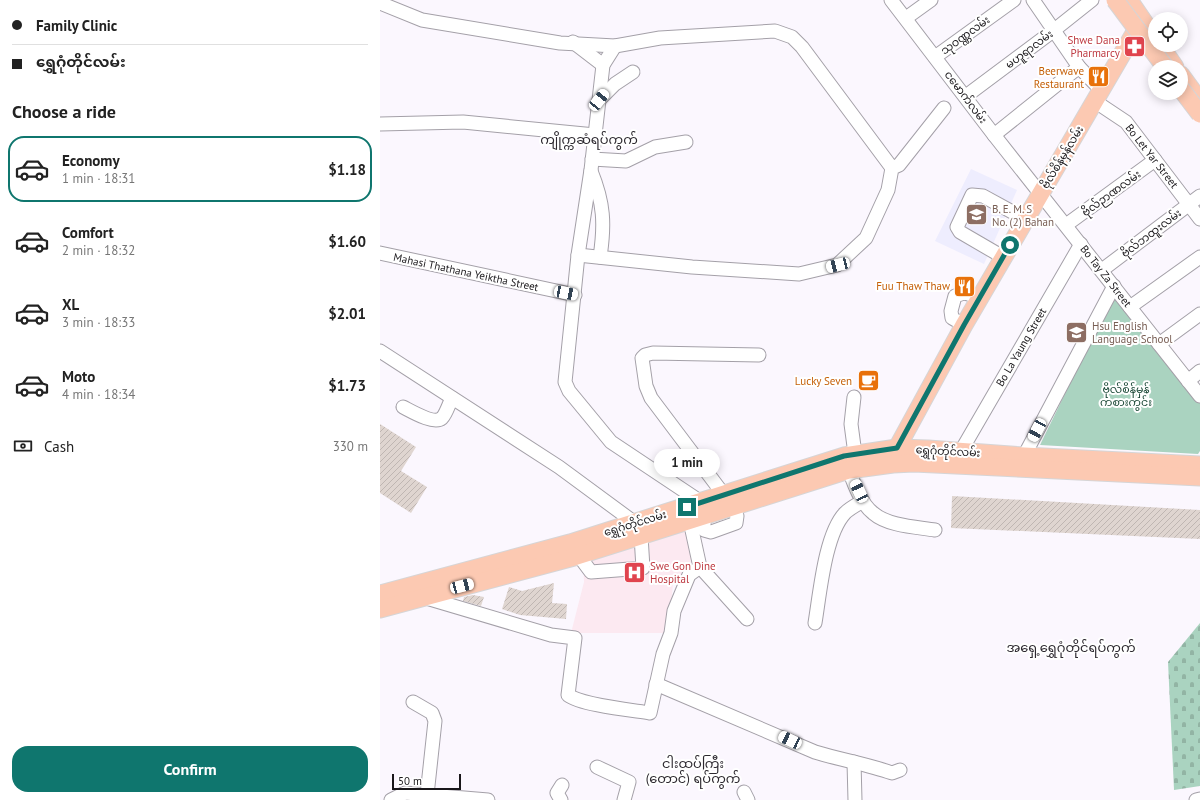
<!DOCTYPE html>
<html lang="en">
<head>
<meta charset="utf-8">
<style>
  body { margin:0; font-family:"PT Sans","Noto Sans Myanmar",sans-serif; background:#f2f2f2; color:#222; height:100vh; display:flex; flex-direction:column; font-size:15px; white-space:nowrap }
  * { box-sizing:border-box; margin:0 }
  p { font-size:13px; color:#767676 }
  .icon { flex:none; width:22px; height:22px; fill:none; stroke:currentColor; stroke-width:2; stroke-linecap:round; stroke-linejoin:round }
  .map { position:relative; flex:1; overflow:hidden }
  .side { display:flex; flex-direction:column; background:#fff; width:380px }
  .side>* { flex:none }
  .banner { display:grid; align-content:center; height:88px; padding:0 12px; background:#fff }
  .tools { position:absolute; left:768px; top:12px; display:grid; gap:8px }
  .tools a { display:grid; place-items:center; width:40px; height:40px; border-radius:50%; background:#fff; box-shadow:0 2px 10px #0003; font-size:20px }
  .scale { position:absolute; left:12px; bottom:10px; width:69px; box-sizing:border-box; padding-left:4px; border:2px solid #19171a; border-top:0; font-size:11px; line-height:14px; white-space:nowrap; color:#19171a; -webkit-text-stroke:3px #fff; paint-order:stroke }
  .end { position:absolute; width:18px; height:18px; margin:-9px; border:5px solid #0f766e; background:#fff; box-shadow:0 0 0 2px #fff }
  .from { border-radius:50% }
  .bubble { position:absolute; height:28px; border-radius:14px; background:#fff; box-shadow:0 2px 10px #0003; font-size:13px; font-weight:700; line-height:28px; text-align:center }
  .car { position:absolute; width:12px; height:24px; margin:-12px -6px; border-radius:5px; box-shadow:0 0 3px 1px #0007; background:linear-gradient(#fff 24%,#345 0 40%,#fff 0 76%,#345 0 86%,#fff 0) }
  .banner b { display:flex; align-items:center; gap:14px; height:38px; font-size:15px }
  .banner b+b { border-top:1px solid #e0e0e0 }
  .banner i { width:10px; height:10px; background:#222 }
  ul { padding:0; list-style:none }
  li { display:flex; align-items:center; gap:12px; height:66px; margin:0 8px 6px; padding:0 4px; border:2px solid transparent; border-radius:16px }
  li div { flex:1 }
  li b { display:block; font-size:15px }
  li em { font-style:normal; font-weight:700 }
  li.active { border-color:#0f766e }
  li>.icon { width:36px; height:36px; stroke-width:1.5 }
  h2 { padding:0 12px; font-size:18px; line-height:48px }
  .pay { display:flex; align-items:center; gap:10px; height:44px; padding:0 12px; font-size:15px }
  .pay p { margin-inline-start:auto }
  .action { display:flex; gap:8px; margin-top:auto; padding:8px 12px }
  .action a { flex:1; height:46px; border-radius:16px; background:#0f766e; color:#fff; font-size:16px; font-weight:700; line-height:46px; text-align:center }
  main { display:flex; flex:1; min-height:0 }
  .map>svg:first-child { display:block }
  .education { fill:#eeedfe }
  .medical { fill:#fce9f1 }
  .cemetery { fill:url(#cemetery-stones) }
  .green { fill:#aad3c0 }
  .building { fill:url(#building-hatch) }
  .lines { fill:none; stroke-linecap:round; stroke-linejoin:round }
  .minor-casing { stroke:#a4a0a8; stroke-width:15 }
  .major-casing { stroke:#d6d5d6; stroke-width:19 }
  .minor { stroke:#fff; stroke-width:13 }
  .major { stroke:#fcc9b2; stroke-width:17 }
  .major-bridge-casing { stroke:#d6d5d6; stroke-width:19; stroke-linecap:butt }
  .major-bridge { stroke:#fcc9b2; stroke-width:17 }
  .route { stroke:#0f766e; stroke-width:5 }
  .labels { text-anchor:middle; stroke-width:4; stroke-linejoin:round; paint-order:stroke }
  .street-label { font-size:11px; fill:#19171a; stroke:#fff }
  .health-label { font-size:11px; fill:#be3a42; stroke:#fff; text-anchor:end }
  .food-label { font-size:11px; fill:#c56008; stroke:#fff; text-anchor:end }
  .education-label { font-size:11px; fill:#785e54; stroke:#fff; text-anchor:start }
  .park-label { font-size:11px; fill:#174533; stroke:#fff }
  .quarter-label { font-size:13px; fill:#2c282f; stroke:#fff }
</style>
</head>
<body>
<main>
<section class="side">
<div class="banner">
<b><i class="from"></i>Family Clinic</b>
<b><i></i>ရွှေဂုံတိုင်လမ်း</b>
</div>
<h2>Choose a ride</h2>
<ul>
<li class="active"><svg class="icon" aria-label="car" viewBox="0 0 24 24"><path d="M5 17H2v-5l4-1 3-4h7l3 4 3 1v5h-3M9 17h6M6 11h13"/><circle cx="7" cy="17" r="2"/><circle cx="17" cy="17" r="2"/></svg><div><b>Economy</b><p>1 min · 18:31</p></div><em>$1.18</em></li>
<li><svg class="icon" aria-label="car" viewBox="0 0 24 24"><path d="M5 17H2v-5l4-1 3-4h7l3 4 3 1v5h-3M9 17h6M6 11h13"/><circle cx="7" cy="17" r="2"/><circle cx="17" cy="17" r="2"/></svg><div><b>Comfort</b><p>2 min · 18:32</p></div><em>$1.60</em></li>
<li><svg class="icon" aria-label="car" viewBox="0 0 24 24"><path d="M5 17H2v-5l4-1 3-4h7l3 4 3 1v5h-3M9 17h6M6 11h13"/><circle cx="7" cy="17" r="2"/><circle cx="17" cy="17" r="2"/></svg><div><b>XL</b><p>3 min · 18:33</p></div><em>$2.01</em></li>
<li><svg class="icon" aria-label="car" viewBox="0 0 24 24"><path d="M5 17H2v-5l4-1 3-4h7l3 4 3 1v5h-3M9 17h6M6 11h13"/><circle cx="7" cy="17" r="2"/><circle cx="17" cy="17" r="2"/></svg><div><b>Moto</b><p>4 min · 18:34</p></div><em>$1.73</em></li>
</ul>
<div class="pay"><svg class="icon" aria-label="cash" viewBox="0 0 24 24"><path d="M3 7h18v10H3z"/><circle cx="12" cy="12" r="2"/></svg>Cash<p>330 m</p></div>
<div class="action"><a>Confirm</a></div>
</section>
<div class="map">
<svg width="820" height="800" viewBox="0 0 820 800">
  <defs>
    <pattern id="cemetery-stones" width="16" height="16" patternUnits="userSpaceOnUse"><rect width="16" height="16" fill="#aad3c0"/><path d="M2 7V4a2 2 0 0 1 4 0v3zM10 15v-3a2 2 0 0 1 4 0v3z" fill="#92b4a4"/></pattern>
    <pattern id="building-hatch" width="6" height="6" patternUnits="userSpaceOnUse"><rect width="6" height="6" fill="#dfd5d0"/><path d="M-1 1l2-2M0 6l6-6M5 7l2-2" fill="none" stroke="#bfb6b2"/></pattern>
  </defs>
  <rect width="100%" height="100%" fill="#fbf7fe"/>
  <path class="education" d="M591 169 637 190 604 264 555 241Z"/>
  <path class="medical" d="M307 527 314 561 293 583 289 633H191L204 582 203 557Z"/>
  <path class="cemetery" d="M820 623V786L794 790 788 662Z"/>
  <path class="green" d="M734 293 820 402V451L818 454 660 445Z"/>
  <g class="building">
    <path d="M0 424 36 447 21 471 47 487 31 513 0 493Z"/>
    <path d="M572 496 820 510V539L571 528Z"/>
    <path d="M174 583 172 603 187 604 186 619 140 615 122 609 129 587 142 591Z"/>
    <path d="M93 595 104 597 101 606 83 601 84 597Z"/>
  </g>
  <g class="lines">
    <defs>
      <g id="minor">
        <path d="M511 0 614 135 820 396"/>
        <path d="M653 0 699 67 722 91"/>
        <path d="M0 3 42 20 180 43 235 46 280 38 395 31 412 37 422 47 512 168"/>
        <path d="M526 18 551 0"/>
        <path d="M193 42 223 65"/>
        <path d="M235 46 223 65 211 170 198 255 185 382 189 391 231 442 321 502"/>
        <path d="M555 57 634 0"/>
        <path d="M586 96 673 31 712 0"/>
        <path d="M219 100 235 84 253 72"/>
        <path d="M716 102 746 122 820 219"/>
        <path d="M0 124 83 122 215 135"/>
        <path d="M614 135 699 67"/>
        <path d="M212 159 246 161 275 147 306 142"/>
        <path d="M211 171C224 203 225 224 220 257"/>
        <path d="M686 225 775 160"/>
        <path d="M0 253 195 295"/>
        <path d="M198 255 312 267 419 274 457 265 486 238 508 190 512 168 519 165 564 108"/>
        <path d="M623 257 580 232 577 227 592 195 603 196 645 219"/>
        <path d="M722 270 820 196"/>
        <path d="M750 307 820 257"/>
        <path d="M584 325 572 318 571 311 575 296 584 293 600 297"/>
        <path d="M779 344 820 314"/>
        <path d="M0 351 179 467 255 523"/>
        <path d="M808 381 820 371"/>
        <path d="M474 397 471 424 475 454"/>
        <path d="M23 407C31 411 54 425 62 418 66 414 69 404 72 398"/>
        <path d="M581 451 701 244"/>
        <path d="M466 462C472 478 479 502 493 513 508 526 536 527 555 530"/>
        <path d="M643 464 644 456 734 286"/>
        <path d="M347 501 344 495 271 398 266 386 262 358 265 355 273 353 379 355"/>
        <path d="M308 512 320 567 367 619"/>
        <path d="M324 516V530L331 532 356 523 357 516 354 507"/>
        <path d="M199 556 211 572 263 568 261 536"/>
        <path d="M43 597 171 635 195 638 188 695C201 705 251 710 270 713L283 654 291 633 294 611 309 575 320 567"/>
        <path d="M435 623C440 593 445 534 465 513 470 508 478 504 483 501"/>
        <path d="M276 684 435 752C461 760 487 764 512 773L520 770"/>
        <path d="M33 702 52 713 55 721 47 795"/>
        <path d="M474 762 475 800"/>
        <path d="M217 767 249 782 244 800"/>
        <path d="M364 792 368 800"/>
        <path d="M11 800 25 793 108 800"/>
        <path d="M181 800 177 793 182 785"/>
        <path d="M816 800 820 799"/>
      </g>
      <g id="major">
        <path d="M749 0 775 38"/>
        <path d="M780 45 795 67"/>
        <path d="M801 75 820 101"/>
        <path d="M515 458 517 448 584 325 762 20"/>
        <path d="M0 594 190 543 464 456 517 448 548 449 644 456 820 465"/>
        <path d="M0 609 194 557 469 470 513 464 534 463 820 477"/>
      </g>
    </defs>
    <use href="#minor" class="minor-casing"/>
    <use href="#major" class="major-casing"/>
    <use href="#minor" class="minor"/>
    <use href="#major" class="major"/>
    <defs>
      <g id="major-bridge">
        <path d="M735 0 785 67"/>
        <path d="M801 89 820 114"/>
      </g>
    </defs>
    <use href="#major-bridge" class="major-bridge-casing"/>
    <use href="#major-bridge" class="major-bridge"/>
  </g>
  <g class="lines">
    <path class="route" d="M307 507 464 456 517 448 584 325 630 245"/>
  </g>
  <defs>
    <symbol id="pharmacy-square" viewBox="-11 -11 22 22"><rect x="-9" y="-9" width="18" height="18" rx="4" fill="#e0444e" stroke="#fff"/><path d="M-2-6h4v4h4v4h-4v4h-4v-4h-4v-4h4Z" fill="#fff"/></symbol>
    <symbol id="restaurant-square" viewBox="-11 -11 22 22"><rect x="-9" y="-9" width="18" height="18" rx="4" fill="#e8710a" stroke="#fff"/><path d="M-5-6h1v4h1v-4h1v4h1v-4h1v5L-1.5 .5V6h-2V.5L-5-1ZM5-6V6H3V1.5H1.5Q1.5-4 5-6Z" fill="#fff"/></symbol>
    <symbol id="school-square" viewBox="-11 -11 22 22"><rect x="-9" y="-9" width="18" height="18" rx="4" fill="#8d6e63" stroke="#fff"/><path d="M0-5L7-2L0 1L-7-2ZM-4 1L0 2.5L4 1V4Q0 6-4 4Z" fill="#fff"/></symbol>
    <symbol id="cafe-square" viewBox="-11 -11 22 22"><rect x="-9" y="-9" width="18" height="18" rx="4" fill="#e8710a" stroke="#fff"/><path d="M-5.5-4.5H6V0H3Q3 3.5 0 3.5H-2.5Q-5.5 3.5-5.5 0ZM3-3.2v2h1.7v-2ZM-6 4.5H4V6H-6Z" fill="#fff"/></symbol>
    <symbol id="hospital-square" viewBox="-11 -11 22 22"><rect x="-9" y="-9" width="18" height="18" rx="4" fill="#e0444e" stroke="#fff"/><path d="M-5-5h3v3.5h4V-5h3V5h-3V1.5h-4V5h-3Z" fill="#fff"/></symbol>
  </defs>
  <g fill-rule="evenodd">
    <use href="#pharmacy-square" x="742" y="34" width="25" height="25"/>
    <use href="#restaurant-square" x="706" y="64" width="25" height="25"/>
    <use href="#school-square" x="584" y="202" width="25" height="25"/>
    <use href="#restaurant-square" x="572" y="274" width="25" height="25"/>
    <use href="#school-square" x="684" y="320" width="25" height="25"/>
    <use href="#cafe-square" x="476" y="368" width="25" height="25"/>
    <use href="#hospital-square" x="242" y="560" width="25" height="25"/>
  </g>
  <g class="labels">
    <g class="street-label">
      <text transform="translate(585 35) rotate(-36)" y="4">သုဝဏ္ဏလမ်း</text>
      <text transform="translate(649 49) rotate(-37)" y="4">မဟူရာလမ်း</text>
      <text transform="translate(586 97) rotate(53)" y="4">ငမောက်လမ်း</text>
      <text transform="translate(772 156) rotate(52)" y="4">Bo Let Yar Street</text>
      <text transform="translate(682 157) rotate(-59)" y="4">ဗိုလ်စိန်မှန်လမ်း</text>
      <text transform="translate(731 193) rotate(-36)" y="4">ဗိုလ်ဉာဏလမ်း</text>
      <text transform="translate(771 233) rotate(-37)" y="4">ဗိုလ်ဘထူးလမ်း</text>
      <text transform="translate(86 272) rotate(12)" y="4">Mahasi Thathana Yeiktha Street</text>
      <text transform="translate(726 276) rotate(52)" y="4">Bo Tay Za Street</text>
      <text transform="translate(641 347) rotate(-60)" y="4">Bo La Yaung Street</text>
      <text transform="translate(568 451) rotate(3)" y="4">ရွှေဂုံတိုင်လမ်း</text>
      <text transform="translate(255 523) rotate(-17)" y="4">ရွှေဂုံတိုင်လမ်း</text>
    </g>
    <g class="health-label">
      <text x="740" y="44">Shwe Dana<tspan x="740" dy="13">Pharmarcy</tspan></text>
      <text x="270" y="570" text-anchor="start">Swe Gon Dine<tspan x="270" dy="13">Hospital</tspan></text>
    </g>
    <g class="food-label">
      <text x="704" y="75">Beerwave<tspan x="704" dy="13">Restaurant</tspan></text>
      <text x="570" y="290">Fuu Thaw Thaw</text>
      <text x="472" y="385">Lucky Seven</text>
    </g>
    <g class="education-label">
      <text x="612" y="213">B. E. M. S<tspan x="612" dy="13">No. (2) Bahan</tspan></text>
      <text x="712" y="330">Hsu English<tspan x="712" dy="13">Language School</tspan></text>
    </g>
    <g class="park-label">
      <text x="746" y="393">ဗိုလ်စိန်မှန်<tspan x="746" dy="13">ကစားကွင်း</tspan></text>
    </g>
    <g class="quarter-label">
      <text x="209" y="144">ကျိုက္ကဆံရပ်ကွက်</text>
      <text x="691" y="652">အရှေ့ရွှေဂုံတိုင်ရပ်ကွက်</text>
      <text x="313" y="768">ငါးထပ်ကြီး<tspan x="313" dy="15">(တောင်) ရပ်ကွက်</tspan></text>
    </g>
  </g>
</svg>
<div class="tools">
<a><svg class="icon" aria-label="locate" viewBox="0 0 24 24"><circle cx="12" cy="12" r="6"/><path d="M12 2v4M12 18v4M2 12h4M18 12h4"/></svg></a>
<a><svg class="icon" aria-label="layers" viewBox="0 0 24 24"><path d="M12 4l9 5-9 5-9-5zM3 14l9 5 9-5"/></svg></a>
</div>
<div class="scale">50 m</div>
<i class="end from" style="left:630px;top:245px"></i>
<i class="end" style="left:307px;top:507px"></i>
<div class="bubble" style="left:274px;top:449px;width:66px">1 min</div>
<i class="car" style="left:219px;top:100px;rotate:39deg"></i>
<i class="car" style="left:458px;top:265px;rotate:256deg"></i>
<i class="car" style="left:186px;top:293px;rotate:101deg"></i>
<i class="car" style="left:657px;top:430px;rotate:208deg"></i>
<i class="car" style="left:479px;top:491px;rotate:335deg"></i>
<i class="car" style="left:82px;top:586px;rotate:75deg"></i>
<i class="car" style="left:410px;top:740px;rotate:295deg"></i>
</div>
</main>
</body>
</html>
